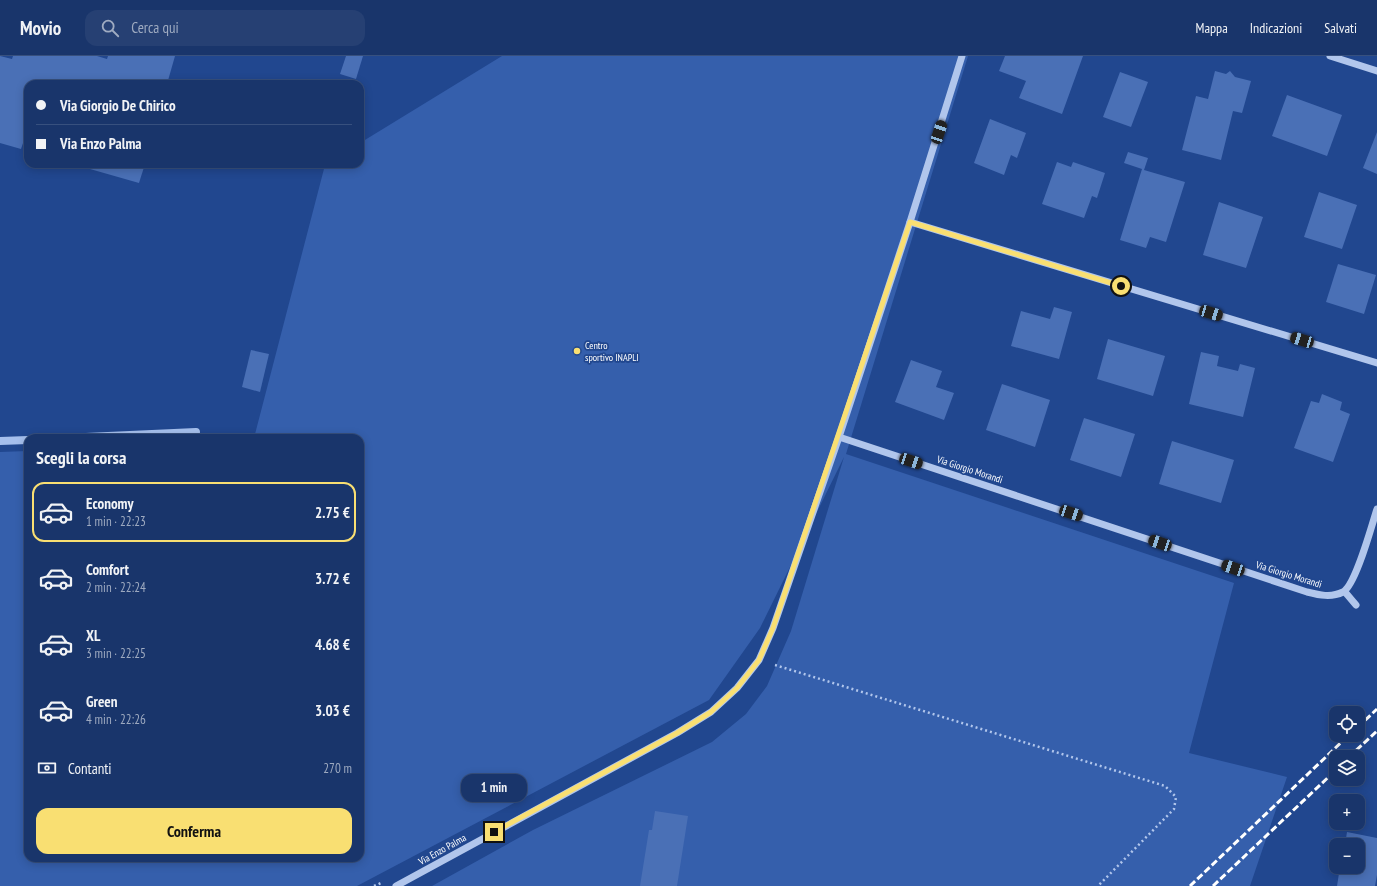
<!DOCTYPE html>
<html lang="it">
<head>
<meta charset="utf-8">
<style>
  body { margin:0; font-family:"PT Sans Narrow",sans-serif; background:#264073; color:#f1f3f6; height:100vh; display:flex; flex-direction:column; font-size:15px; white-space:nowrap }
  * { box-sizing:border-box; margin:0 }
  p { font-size:13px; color:#9fabc1 }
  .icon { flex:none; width:22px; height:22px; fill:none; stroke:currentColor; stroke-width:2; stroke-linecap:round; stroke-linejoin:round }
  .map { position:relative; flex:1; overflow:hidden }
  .details { position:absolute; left:24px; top:378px; width:340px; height:428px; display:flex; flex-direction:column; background:#19356b; border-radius:12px; box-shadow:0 2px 10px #0003,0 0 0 1px #37507e }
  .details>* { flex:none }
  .hud { position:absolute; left:24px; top:24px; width:340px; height:88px; border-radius:12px; box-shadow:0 2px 10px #0003,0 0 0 1px #37507e; display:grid; align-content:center; height:88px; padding:0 12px; background:#19356b }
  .fabs { position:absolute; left:1329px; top:650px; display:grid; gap:8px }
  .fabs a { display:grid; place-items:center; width:36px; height:36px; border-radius:8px; background:#19356b; box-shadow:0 2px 10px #0003,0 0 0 1px #37507e; font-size:20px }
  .end { position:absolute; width:18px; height:18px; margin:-9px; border:5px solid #f9df72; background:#111; box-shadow:0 0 0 2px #111 }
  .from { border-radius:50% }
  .bubble { position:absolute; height:28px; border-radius:12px; background:#19356b; box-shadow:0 2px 10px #0003,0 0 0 1px #37507e; font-size:13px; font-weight:800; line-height:28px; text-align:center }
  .car { position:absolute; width:12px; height:24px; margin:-12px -6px; border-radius:5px; box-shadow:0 0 3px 1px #0007; background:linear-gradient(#222 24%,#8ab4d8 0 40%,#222 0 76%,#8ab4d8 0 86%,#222 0) }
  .hud b { display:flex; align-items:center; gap:14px; height:38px; font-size:15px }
  .hud b+b { border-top:1px solid #37507e }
  .hud i { width:10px; height:10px; background:#f1f3f6 }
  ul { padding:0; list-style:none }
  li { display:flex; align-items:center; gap:12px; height:60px; margin:0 8px 6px; padding:0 4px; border:2px solid transparent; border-radius:12px }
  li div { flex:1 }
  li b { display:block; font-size:15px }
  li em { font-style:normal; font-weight:800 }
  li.active { border-color:#f9df72 }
  li>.icon { width:36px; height:36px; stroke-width:1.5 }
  h2 { padding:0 12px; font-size:18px; line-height:48px }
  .pay { display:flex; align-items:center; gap:10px; height:44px; padding:0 12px; font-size:15px }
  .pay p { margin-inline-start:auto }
  .button { display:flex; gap:8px; margin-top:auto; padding:8px 12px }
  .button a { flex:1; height:46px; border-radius:12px; background:#f9df72; color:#111; font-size:16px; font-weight:800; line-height:46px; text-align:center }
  header { display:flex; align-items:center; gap:24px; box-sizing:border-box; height:56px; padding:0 20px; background:#19356b; border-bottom:1px solid #37507e }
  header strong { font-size:19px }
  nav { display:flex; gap:22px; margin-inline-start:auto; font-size:14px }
  .search { width:280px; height:36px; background:#264073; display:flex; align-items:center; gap:10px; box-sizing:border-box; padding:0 14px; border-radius:12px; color:#9fabc1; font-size:15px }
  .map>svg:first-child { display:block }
  .green { fill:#355fac }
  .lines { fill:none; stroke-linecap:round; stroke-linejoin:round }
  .stream { stroke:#a5bfed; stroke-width:8 }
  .building { fill:#4a70b6 }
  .path { stroke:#b1c6ec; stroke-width:2.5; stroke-dasharray:2 3; stroke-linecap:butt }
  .minor { stroke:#b1c6ec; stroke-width:7 }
  .rail { stroke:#fff; stroke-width:3; stroke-dasharray:7 3; stroke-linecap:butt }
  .route { stroke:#f9df72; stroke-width:5 }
  .poi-dot { fill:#f9df72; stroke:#21478f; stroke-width:1.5 }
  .labels { text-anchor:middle; stroke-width:3.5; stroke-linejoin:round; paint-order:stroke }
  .poi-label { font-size:10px; fill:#fff; stroke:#21478f; text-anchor:start }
  .street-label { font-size:10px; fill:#fff; stroke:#21478f }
</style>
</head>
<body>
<header>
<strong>Movio</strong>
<div class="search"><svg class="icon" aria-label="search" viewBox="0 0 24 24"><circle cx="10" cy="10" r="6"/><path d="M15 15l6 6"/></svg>Cerca qui</div>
<nav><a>Mappa</a><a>Indicazioni</a><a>Salvati</a></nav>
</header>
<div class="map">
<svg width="1377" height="830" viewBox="0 0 1377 830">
  <rect width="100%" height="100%" fill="#21478f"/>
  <path class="green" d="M502 0H968L846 398 1234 527 1189 697 1287 721 1250 830H432L533 774 712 686 746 658 767 630 791 575 844 401 760 572 709 644 357 830H0V396L28 395V802H360V382H254L325 109 327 108H360V87Z"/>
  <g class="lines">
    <g class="stream">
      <path d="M64 382 196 376"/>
      <path d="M0 385 28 384"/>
    </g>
  </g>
  <g class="building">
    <path d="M0 0 12 3 13 0H97L107 3 108 0H175L167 28H28V82L25 81 21 93 0 87Z"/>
    <path d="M346 0H363L356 23 340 18Z"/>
    <path d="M1005 0H1083L1062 58 1019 42 1026 25 999 15Z"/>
    <path d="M1215 15 1226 18 1230 15 1235 21 1251 25 1242 57 1233 55 1221 104 1182 94 1196 40 1208 43Z"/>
    <path d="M1120 16 1148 26 1131 71 1103 61Z"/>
    <path d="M1287 39 1342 59 1327 100 1272 80Z"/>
    <path d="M990 63 1026 77 1017 102 1011 99 1004 119 974 107Z"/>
    <path d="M1377 76V118L1363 112Z"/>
    <path d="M1128 96 1148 102 1144 114 1185 126 1166 186 1150 181 1146 192 1120 184 1142 113 1124 107Z"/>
    <path d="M1057 106 1071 111 1073 106 1105 117 1097 142 1092 140 1084 162 1042 148Z"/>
    <path d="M76 108H145L139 127 76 109Z"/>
    <path d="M1319 136 1357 149 1342 193 1304 181Z"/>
    <path d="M1219 146 1263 161 1246 212 1203 199Z"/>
    <path d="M1338 208 1376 219 1364 258 1326 246Z"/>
    <path d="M1054 251 1072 256 1059 303 1011 290 1021 255 1050 263Z"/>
    <path d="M1108 283 1165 300 1153 340 1097 323Z"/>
    <path d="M251 294 269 298 260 336 242 331Z"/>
    <path d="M1201 296 1219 300 1217 310 1238 315 1240 308 1255 312 1243 361 1189 348Z"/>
    <path d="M911 304 942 315 936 331 954 337 944 364 895 346Z"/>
    <path d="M1002 328 1050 344 1035 391 986 374Z"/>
    <path d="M1322 338 1342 346 1340 354 1350 358 1333 406 1294 392 1311 345 1319 347Z"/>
    <path d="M1084 362 1135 378 1121 421 1070 404Z"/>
    <path d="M1172 385 1234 404 1221 447 1159 428Z"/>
    <path d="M655 755 688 760 677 830H640L649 774H652Z"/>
    <path d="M1347 776 1377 782V819L1375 830H1337L1340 811H1358V789H1345Z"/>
  </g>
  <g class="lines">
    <g class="path">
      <path d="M775 609 1165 730 1176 741 1174 753 1098 830"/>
      <path d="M374 830 381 827"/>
    </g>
    <g class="minor">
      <path d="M962 0 910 166 839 381 1307 536C1319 539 1331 542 1343 536 1356 529 1372 468 1377 453"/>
      <path d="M1330 0 1377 15"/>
      <path d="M910 166 1377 307"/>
      <path d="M1345 536 1356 549"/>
      <path d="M396 830 677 677 711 656 737 632 759 604 773 572 839 381"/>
    </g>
    <g class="rail">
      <path d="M1358 671 1377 653"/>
      <path d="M1349 701 1377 675"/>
      <path d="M1190 830 1349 679"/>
      <path d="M1213 830 1336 714"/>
    </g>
  </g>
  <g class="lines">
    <path class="route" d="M494 776 677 677 711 656 737 632 759 604 773 572 910 166 1121 230"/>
  </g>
  <circle class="poi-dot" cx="577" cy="295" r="4"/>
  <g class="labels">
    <g class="poi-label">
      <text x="585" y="293">Centro<tspan x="585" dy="12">sportivo INAPLI</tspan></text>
    </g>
    <g class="street-label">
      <text transform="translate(970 413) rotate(18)" y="4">Via Giorgio Morandi</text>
      <text transform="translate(1289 518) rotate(17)" y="4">Via Giorgio Morandi</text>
      <text transform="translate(442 793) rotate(-29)" y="4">Via Enzo Palma</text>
    </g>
  </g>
</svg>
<div class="fabs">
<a><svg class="icon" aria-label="locate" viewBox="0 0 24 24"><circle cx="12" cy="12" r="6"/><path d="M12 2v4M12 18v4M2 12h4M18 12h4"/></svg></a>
<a><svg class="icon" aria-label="layers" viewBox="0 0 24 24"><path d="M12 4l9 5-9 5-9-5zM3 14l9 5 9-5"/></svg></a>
<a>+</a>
<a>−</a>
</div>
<i class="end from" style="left:1121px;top:230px"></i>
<i class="end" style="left:494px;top:776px"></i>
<div class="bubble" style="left:461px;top:718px;width:66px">1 min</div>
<i class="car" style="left:939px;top:76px;rotate:18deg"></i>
<i class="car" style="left:1211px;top:257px;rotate:107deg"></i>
<i class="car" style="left:1302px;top:284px;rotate:287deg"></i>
<i class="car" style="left:911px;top:405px;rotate:108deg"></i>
<i class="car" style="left:1071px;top:457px;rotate:108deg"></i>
<i class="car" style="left:1160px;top:487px;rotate:289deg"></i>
<i class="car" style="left:1233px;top:512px;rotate:289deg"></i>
<div class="hud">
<b><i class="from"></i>Via Giorgio De Chirico</b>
<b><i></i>Via Enzo Palma</b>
</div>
<section class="details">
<h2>Scegli la corsa</h2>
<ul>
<li class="active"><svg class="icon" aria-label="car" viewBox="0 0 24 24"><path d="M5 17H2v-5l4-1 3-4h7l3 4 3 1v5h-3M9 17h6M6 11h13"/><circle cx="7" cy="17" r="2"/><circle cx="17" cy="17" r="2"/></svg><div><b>Economy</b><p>1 min · 22:23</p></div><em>2.75 €</em></li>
<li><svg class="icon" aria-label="car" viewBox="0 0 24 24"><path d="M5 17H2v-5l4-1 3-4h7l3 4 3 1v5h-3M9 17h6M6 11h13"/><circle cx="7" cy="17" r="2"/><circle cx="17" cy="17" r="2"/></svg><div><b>Comfort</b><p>2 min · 22:24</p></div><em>3.72 €</em></li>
<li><svg class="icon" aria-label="car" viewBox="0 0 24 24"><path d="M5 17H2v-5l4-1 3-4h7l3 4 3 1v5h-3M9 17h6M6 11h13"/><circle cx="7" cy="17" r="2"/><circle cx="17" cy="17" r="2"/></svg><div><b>XL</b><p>3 min · 22:25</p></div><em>4.68 €</em></li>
<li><svg class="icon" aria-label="car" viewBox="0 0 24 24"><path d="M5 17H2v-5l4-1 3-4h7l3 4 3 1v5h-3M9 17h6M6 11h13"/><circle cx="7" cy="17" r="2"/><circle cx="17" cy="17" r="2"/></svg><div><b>Green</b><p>4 min · 22:26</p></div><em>3.03 €</em></li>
</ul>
<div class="pay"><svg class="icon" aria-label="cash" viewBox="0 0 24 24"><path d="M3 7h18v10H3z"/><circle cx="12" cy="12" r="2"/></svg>Contanti<p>270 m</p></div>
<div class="button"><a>Conferma</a></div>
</section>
</div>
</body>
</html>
